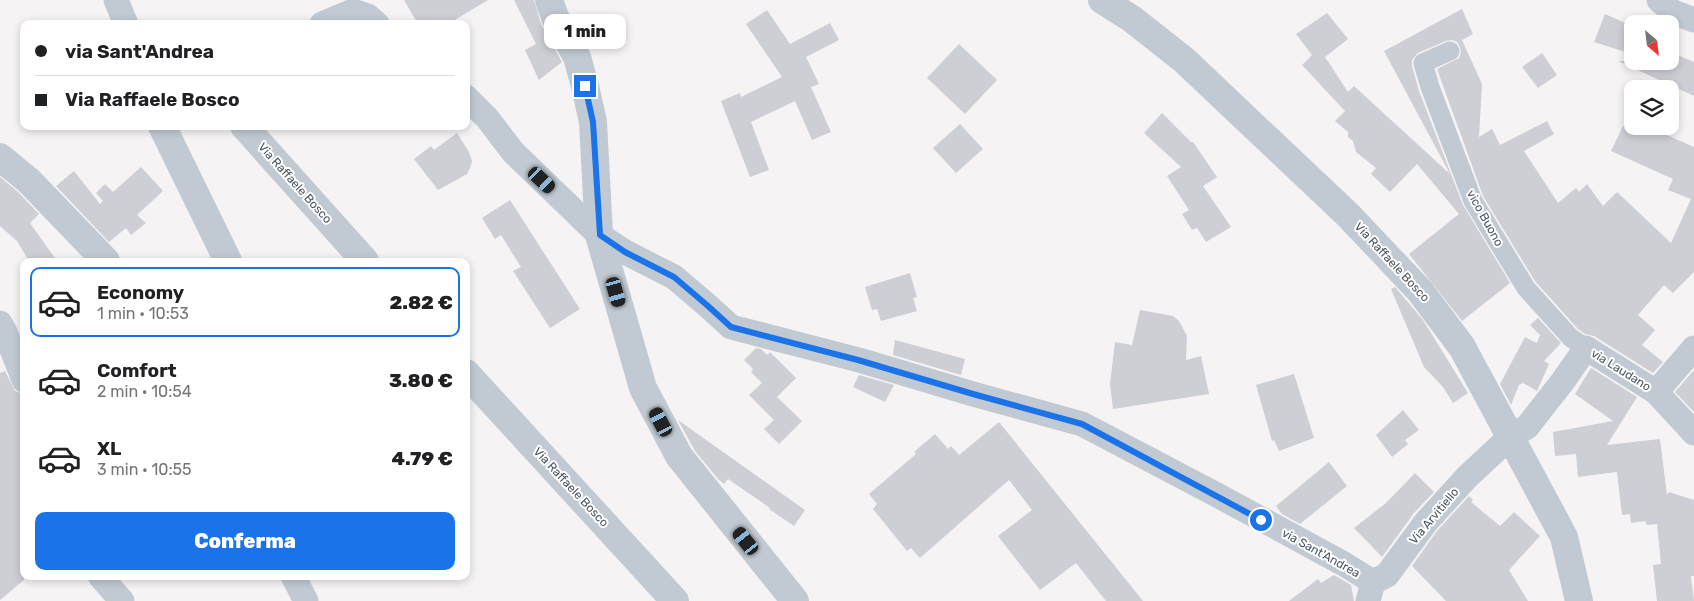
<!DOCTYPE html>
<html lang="it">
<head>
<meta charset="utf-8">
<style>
  body { margin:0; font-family:Rubik,sans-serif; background:#f2f2f2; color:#202124; height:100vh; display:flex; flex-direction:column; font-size:19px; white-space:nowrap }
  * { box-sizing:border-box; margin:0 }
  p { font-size:16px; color:#757577 }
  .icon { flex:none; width:28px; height:28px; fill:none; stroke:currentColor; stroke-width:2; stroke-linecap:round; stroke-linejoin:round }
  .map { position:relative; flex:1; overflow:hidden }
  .drawer { position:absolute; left:20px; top:258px; width:450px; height:322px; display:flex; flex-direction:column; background:#fff; border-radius:10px; box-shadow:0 2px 8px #0003 }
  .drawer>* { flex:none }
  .guide { position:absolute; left:20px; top:20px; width:450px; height:110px; border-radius:10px; box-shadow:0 2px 8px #0003; display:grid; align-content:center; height:110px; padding:0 15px; background:#fff }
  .needle { width:32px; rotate:152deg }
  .controls { position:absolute; left:1624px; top:15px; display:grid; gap:10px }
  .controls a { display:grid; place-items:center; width:55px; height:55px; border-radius:10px; background:#fff; box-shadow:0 2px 8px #0003; font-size:25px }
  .end { position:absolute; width:22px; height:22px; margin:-11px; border:6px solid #1a73e8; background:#fff; box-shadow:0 0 0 2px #fff }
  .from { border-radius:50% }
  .bubble { position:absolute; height:35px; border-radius:10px; background:#fff; box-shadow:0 2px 8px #0003; font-size:16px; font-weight:800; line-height:35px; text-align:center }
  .car { position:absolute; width:15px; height:30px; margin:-15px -8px; border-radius:6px; box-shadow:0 0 4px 1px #0007; background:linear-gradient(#222 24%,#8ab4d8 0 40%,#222 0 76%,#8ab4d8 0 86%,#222 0) }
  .guide b { display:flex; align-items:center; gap:18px; height:48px; font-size:19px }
  .guide b+b { border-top:1px solid #e0e0e0 }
  .guide i { width:12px; height:12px; background:#202124 }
  ul { padding:9px 0 0; list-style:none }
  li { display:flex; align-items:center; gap:15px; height:70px; margin:0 10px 8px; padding:0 5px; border:2px solid transparent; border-radius:10px }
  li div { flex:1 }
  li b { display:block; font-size:19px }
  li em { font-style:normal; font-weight:800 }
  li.on { border-color:#1a73e8 }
  li>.icon { width:45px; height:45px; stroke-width:1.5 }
  .primary-button { display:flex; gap:10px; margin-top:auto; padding:10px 15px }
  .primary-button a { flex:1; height:58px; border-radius:10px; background:#1a73e8; color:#fff; font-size:20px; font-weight:800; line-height:58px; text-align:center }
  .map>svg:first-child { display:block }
  .building { fill:#cdcfd5 }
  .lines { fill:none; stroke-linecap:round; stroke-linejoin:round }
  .pedestrian { stroke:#c1cad2; stroke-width:19 }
  .minor { stroke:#c1cad2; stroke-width:25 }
  .tertiary { stroke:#c1cad2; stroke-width:28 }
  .route { stroke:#1a73e8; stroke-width:6 }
  .labels { text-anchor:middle; stroke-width:4; stroke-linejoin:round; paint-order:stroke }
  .street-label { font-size:12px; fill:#4a5661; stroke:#fff }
</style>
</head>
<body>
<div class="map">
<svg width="1694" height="601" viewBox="0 0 1694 601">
  <rect width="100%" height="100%" fill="#f5f3f3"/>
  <g class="building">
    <path d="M404 0H488L448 24H418Z"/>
    <path d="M514 0H534L541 24 562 62 539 80 525 50 536 44Z"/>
    <path d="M1462 9 1473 34 1462 40 1482 84 1479 137 1492 129 1500 145 1547 121 1554 134 1524 151 1558 203 1576 188 1579 192 1587 184 1603 206 1617 192 1671 243 1691 199 1668 190 1673 179 1611 151 1623 126H1646L1694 147V272L1673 293 1664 285 1638 315 1655 330 1642 345 1663 362 1653 373 1594 336 1585 334 1578 329 1535 281 1483 196 1437 69 1459 58 1461 52 1460 47 1457 42 1452 40 1446 41 1418 53 1412 60V66L1419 91 1463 205 1510 283 1462 321 1409 254 1459 214 1417 164 1390 192 1371 174 1376 168 1356 152 1353 141 1348 137V132L1335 121 1345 111 1302 65 1312 55 1296 34 1327 13 1348 39 1325 57 1348 92 1354 86 1450 174 1384 51Z"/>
    <path d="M767 10 790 44 830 23 839 40 806 57 819 84 811 87 831 132 812 140 795 101 751 122 769 170 750 177 721 101 740 93 741 97 782 77 746 24Z"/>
    <path d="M1605 14 1632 26V54L1594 42Z"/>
    <path d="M959 44 997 80 965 114 927 78Z"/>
    <path d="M1670 52 1694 62V96L1618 61H1670Z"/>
    <path d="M1542 53 1557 75 1538 88 1522 67Z"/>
    <path d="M1162 113 1191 142H1193L1217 177 1203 186 1231 227 1206 242 1197 228 1192 230 1182 214 1189 210 1167 176 1181 167 1144 133Z"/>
    <path d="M960 124 983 149 956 173 933 148Z"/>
    <path d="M457 133 469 152 472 161 470 168 467 174 438 190 414 159 431 146 434 150Z"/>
    <path d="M141 167 163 191 137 215 146 223 131 235 126 228 109 242 56 186 74 171 100 204 103 201 96 193 105 184 113 192Z"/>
    <path d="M0 177 18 192 39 214 30 223 57 261H29L17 241 0 226Z"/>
    <path d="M510 200 580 309 550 328 513 271 521 267 501 235 495 239 482 218Z"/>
    <path d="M910 273 917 297 913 298 917 311 881 321 877 309 872 310 865 287Z"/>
    <path d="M1395 287 1423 320 1468 393 1453 403 1443 387 1424 367 1391 289Z"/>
    <path d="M1140 310 1173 316 1179 321 1187 336 1186 360 1201 356 1209 394 1113 409 1110 384 1115 342 1132 345Z"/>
    <path d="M1538 318 1561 343 1544 361 1549 364 1537 391 1523 383 1519 385 1511 405 1500 384 1525 337 1537 343 1540 335 1530 325Z"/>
    <path d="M895 340 965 359 961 375 893 355Z"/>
    <path d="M756 348 761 349 767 355 770 352 796 378 777 397 802 421 779 444 764 429 774 420 749 395 762 383 751 372 753 369 744 360Z"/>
    <path d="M1591 368 1637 397 1607 445 1660 439 1667 495 1669 492 1694 500V576H1691L1694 601H1657L1653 565 1661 564 1657 524 1647 525 1645 521 1631 523 1630 514 1622 515 1617 472 1578 477 1576 454 1555 456 1553 432 1613 421 1575 394Z"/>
    <path d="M1694 370V412L1675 392Z"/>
    <path d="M5 371 15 391 23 394 24 397V455L20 456V485L24 506V580L0 600V373Z"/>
    <path d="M1294 374 1314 438 1279 451 1274 440 1272 441 1256 385Z"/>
    <path d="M859 375 894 385 885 402 853 387Z"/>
    <path d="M1403 410 1419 430 1405 440 1408 444 1392 457 1376 435Z"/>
    <path d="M678 420 805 510 794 526 769 509 770 508 728 479 724 484 718 479 695 451Z"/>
    <path d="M999 422 1143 601H1106L1076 563 1040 590 998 536 1032 510 1009 480 920 558 911 548 907 551 873 509 877 504 869 494 916 454 914 452 935 434 948 449 951 446 959 455Z"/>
    <path d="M1329 462 1347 486 1300 524 1282 514 1276 506Z"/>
    <path d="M1415 473 1434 492 1414 513 1382 557 1354 528 1386 503Z"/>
    <path d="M1469 496 1473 500 1471 502 1500 526 1514 512 1540 536 1509 570 1528 601H1446L1412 566 1437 531Z"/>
    <path d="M1334 575 1351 585 1354 601H1289L1318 579 1321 583Z"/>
  </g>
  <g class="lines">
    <path class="pedestrian" d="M1450 51 1423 63 1430 87 1473 201 1526 288 1571 338 1586 348"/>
    <g class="minor">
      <path d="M116 0 126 24"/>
      <path d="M1659 0 1673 12 1694 20"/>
      <path d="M322 24 353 11 368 16 377 24"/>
      <path d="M466 97 487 118 513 152 599 235 625 252 674 277 708 306 731 327 859 360 973 394 1082 424 1217 495 1344 564 1373 582"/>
      <path d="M0 323 5 332 24 380"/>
      <path d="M1656 392 1694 433"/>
      <path d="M100 576 122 601"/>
      <path d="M293 576 306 601"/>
      <path d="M1368 601 1373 582 1387 575 1426 522 1467 477 1511 436 1527 427 1563 381 1586 348 1656 392 1694 348"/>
    </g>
    <g class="tertiary">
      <path d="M549 0 555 17 577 57 585 86 593 122 599 235 643 388 679 456 795 601"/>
      <path d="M1102 0 1132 19 1184 60 1348 215 1420 291 1462 347 1564 537 1579 601"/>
      <path d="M162 126 228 261"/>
      <path d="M244 126 365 261"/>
      <path d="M0 157 29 181 106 261"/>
      <path d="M466 373 675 601"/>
    </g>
  </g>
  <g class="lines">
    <path class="route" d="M585 86 593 122 600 235 625 252 674 277 708 306 731 327 858 360 973 394 1082 424 1261 520"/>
  </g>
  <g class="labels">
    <g class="street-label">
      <text transform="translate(295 183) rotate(48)" y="4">Via Raffaele Bosco</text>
      <text transform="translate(1485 218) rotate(61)" y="4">vico Buono</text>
      <text transform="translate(1392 262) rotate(47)" y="4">Via Raffaele Bosco</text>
      <text transform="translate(1621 370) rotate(32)" y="4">via Laudano</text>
      <text transform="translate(571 487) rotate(47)" y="4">Via Raffaele Bosco</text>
      <text transform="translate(1434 516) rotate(-50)" y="4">Via Arvitiello</text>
      <text transform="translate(1321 553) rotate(29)" y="4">via Sant'Andrea</text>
    </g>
  </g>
</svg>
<div class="controls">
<a><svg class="needle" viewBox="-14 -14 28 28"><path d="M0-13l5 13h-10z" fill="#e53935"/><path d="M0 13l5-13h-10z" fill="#757577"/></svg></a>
<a><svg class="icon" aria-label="layers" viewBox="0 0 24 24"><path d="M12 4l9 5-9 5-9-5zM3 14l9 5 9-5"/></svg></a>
</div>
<i class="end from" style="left:1261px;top:520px"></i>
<i class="end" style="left:585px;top:86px"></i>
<div class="bubble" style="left:544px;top:14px;width:82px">1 min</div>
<i class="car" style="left:542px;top:180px;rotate:133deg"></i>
<i class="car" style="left:616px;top:292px;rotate:164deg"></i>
<i class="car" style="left:661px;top:422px;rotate:332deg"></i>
<i class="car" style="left:746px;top:541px;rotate:321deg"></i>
<div class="guide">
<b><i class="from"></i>via Sant'Andrea</b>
<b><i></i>Via Raffaele Bosco</b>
</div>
<section class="drawer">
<ul>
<li class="on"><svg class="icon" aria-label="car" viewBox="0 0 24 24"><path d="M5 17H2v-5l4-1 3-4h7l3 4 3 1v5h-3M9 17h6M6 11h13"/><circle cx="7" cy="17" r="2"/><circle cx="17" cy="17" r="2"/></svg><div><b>Economy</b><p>1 min · 10:53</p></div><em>2.82 €</em></li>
<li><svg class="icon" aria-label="car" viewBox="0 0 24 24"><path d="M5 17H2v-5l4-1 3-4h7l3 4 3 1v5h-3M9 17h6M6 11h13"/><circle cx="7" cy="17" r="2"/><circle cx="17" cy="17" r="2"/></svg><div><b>Comfort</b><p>2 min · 10:54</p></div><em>3.80 €</em></li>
<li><svg class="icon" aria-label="car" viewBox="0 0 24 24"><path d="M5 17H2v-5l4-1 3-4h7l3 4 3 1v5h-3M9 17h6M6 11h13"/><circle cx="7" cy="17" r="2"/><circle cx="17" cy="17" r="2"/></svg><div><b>XL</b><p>3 min · 10:55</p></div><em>4.79 €</em></li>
</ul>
<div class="primary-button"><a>Conferma</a></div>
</section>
</div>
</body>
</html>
